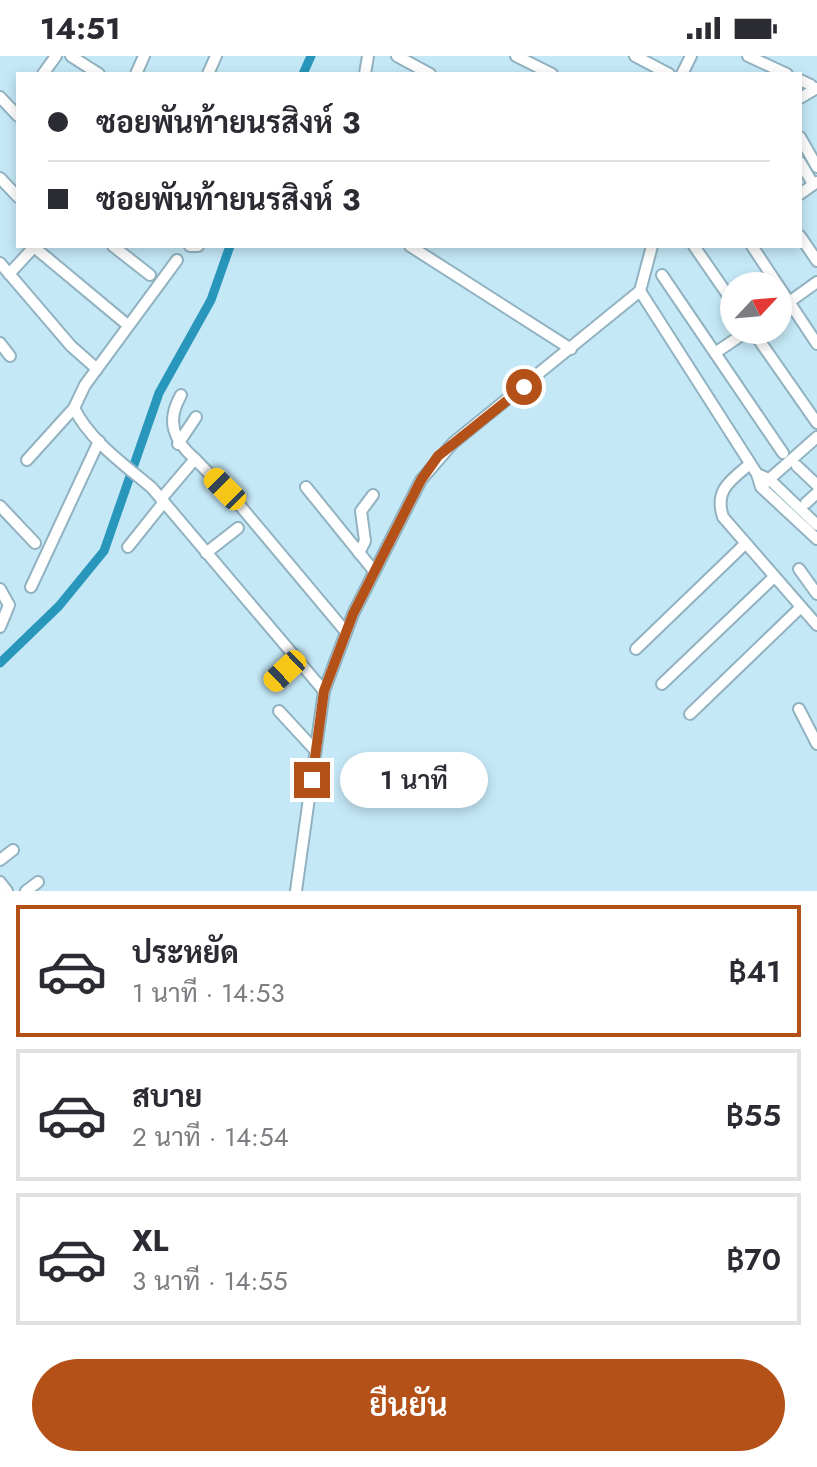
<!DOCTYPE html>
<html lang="th">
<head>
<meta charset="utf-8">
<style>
  body { margin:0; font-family:Jost,Sarabun,sans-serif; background:#f7f7f7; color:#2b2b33; height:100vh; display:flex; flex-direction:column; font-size:30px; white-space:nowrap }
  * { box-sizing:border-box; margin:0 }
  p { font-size:26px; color:#7c7c81 }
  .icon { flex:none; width:44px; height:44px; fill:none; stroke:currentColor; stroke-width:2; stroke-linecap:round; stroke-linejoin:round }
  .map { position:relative; height:835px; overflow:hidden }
  .panel { display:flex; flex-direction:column; background:#fff; flex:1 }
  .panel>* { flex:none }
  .guide { position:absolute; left:16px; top:16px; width:786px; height:176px; border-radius:0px; box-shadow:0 4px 12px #0003; display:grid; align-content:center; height:176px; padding:0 32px; background:#fff }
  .needle { width:52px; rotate:64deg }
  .buttons { position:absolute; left:720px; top:216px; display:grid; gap:16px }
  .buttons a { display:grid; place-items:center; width:72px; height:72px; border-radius:50%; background:#fff; box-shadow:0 4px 12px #0003; font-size:40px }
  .end { position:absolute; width:36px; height:36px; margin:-18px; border:10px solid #b45119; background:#fff; box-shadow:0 0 0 4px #fff }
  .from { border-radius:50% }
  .bubble { position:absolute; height:56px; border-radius:28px; background:#fff; box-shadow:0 4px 12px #0003; font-size:26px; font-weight:600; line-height:56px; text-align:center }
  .car { position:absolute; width:24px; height:48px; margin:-24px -12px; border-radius:10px; box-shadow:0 0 6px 2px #0007; background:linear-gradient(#f5c518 24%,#345 0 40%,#f5c518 0 76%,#345 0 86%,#f5c518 0) }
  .guide b { display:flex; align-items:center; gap:28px; height:76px; font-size:30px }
  .guide b+b { border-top:2px solid #e1e1e2 }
  .guide i { width:20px; height:20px; background:#2b2b33 }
  ul { padding:14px 0 0; list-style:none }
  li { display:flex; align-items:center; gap:24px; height:132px; margin:0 16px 12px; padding:0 16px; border:4px solid #e1e1e2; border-radius:0px }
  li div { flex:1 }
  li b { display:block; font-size:30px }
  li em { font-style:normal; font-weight:600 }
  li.selected { border-color:#b45119 }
  li>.icon { width:72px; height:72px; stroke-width:1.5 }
  .primary-button { display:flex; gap:16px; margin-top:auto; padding:16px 32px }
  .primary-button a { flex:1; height:92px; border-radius:48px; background:#b45119; color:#fff; font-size:32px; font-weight:600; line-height:92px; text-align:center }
  .status { display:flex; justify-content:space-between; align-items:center; height:56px; padding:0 40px; background:#fff; direction:ltr }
  .status svg { height:22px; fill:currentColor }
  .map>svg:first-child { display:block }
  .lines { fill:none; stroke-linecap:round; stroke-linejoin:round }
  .canal { stroke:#2997bc; stroke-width:9 }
  .minor-casing { stroke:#91b2c0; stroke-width:14 }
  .minor { stroke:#fff; stroke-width:10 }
  .route { stroke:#b45119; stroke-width:10 }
</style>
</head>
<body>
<div class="status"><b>14:51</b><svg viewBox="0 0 49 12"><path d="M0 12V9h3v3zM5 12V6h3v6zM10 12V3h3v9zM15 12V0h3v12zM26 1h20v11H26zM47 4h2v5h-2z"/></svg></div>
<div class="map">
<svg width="817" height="835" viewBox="0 0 817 835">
  <rect width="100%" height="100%" fill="#c5e8f7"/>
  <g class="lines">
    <g class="canal">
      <path d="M303 18 311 0"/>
      <path d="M0 607 59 550 104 495 159 337 211 244 230 190"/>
    </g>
    <defs>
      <g id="minor">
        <path d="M71 0 99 18"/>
        <path d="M397 0 430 18"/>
        <path d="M516 0 552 18"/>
        <path d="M635 0 669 18"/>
        <path d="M748 0 787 18"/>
        <path d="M43 18 56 0"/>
        <path d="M136 18 144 0"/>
        <path d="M208 18 216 0"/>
        <path d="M365 18 368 0"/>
        <path d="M682 18 691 0"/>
        <path d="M800 24 811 29"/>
        <path d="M0 41 18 60"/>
        <path d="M800 42 817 32"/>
        <path d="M800 81 817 111"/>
        <path d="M800 106 813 128"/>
        <path d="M0 122 18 141"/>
        <path d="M800 138 817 126"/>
        <path d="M800 180 817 205"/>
        <path d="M113 190 150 219"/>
        <path d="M190 190H198"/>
        <path d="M410 190 571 293"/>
        <path d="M694 190 734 248"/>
        <path d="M752 190 817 288"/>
        <path d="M34 191 124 266"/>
        <path d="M177 204 85 329 74 352C90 385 125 409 152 432L324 635"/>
        <path d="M0 207 71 290 97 313"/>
        <path d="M9 218 35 190"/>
        <path d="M662 219 783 397"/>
        <path d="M640 235 757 418 761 431 817 483"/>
        <path d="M778 254 817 226"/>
        <path d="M752 274 817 367"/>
        <path d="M0 287 10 300"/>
        <path d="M715 297 749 274"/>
        <path d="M178 388 196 361"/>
        <path d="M195 403 237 446 346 576"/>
        <path d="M27 404 74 352"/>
        <path d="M750 408C731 424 714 434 723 461L817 569"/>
        <path d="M797 410 817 429"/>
        <path d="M757 418 769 423 817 469"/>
        <path d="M765 427 817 381"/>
        <path d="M306 431 374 515"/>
        <path d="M161 443 195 403C173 384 166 365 181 339"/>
        <path d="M806 447 817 437"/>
        <path d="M0 450 35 487"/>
        <path d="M128 491 164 446"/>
        <path d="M206 497 238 472"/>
        <path d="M359 497 365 485 361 455 373 439"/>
        <path d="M799 513 817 538"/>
        <path d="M31 531 99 385"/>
        <path d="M0 533 9 549 0 571"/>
        <path d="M636 593 745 488"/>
        <path d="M273 626 297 604"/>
        <path d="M662 628 774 521"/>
        <path d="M799 653 817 688"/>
        <path d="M279 655 314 693"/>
        <path d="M690 658 801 551"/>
        <path d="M0 804 13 794"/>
        <path d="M0 826 7 835"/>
        <path d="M26 835 38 826"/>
        <path d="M296 835 324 635 353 558 421 424 453 387 640 235 652 190"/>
      </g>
    </defs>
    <use href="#minor" class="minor-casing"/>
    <use href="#minor" class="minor"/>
  </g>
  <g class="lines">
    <path class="route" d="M312 724 324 635 353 558 421 424 438 400 524 331"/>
  </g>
</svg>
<div class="buttons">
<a><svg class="needle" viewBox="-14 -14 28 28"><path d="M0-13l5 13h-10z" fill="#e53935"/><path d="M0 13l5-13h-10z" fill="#7c7c81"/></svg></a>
</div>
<i class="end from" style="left:524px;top:331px"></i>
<i class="end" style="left:312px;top:724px"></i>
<div class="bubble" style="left:340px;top:696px;width:148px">1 นาที</div>
<i class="car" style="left:225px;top:433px;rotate:315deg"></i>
<i class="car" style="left:285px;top:615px;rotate:227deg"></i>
<div class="guide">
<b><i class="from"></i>ซอยพันท้ายนรสิงห์ 3</b>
<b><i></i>ซอยพันท้ายนรสิงห์ 3</b>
</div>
</div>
<section class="panel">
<ul>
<li class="selected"><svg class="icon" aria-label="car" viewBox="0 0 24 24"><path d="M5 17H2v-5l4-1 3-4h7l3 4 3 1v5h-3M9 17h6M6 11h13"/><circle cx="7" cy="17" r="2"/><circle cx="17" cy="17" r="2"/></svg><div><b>ประหยัด</b><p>1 นาที · 14:53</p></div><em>฿41</em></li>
<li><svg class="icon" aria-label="car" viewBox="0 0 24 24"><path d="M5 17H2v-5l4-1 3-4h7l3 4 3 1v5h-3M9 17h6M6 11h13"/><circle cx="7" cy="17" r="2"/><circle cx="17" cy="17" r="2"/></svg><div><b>สบาย</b><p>2 นาที · 14:54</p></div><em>฿55</em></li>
<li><svg class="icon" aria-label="car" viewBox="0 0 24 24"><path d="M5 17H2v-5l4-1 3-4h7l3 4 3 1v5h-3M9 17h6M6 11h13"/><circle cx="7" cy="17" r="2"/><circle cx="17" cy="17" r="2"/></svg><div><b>XL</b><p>3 นาที · 14:55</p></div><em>฿70</em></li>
</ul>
<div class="primary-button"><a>ยืนยัน</a></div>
</section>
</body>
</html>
